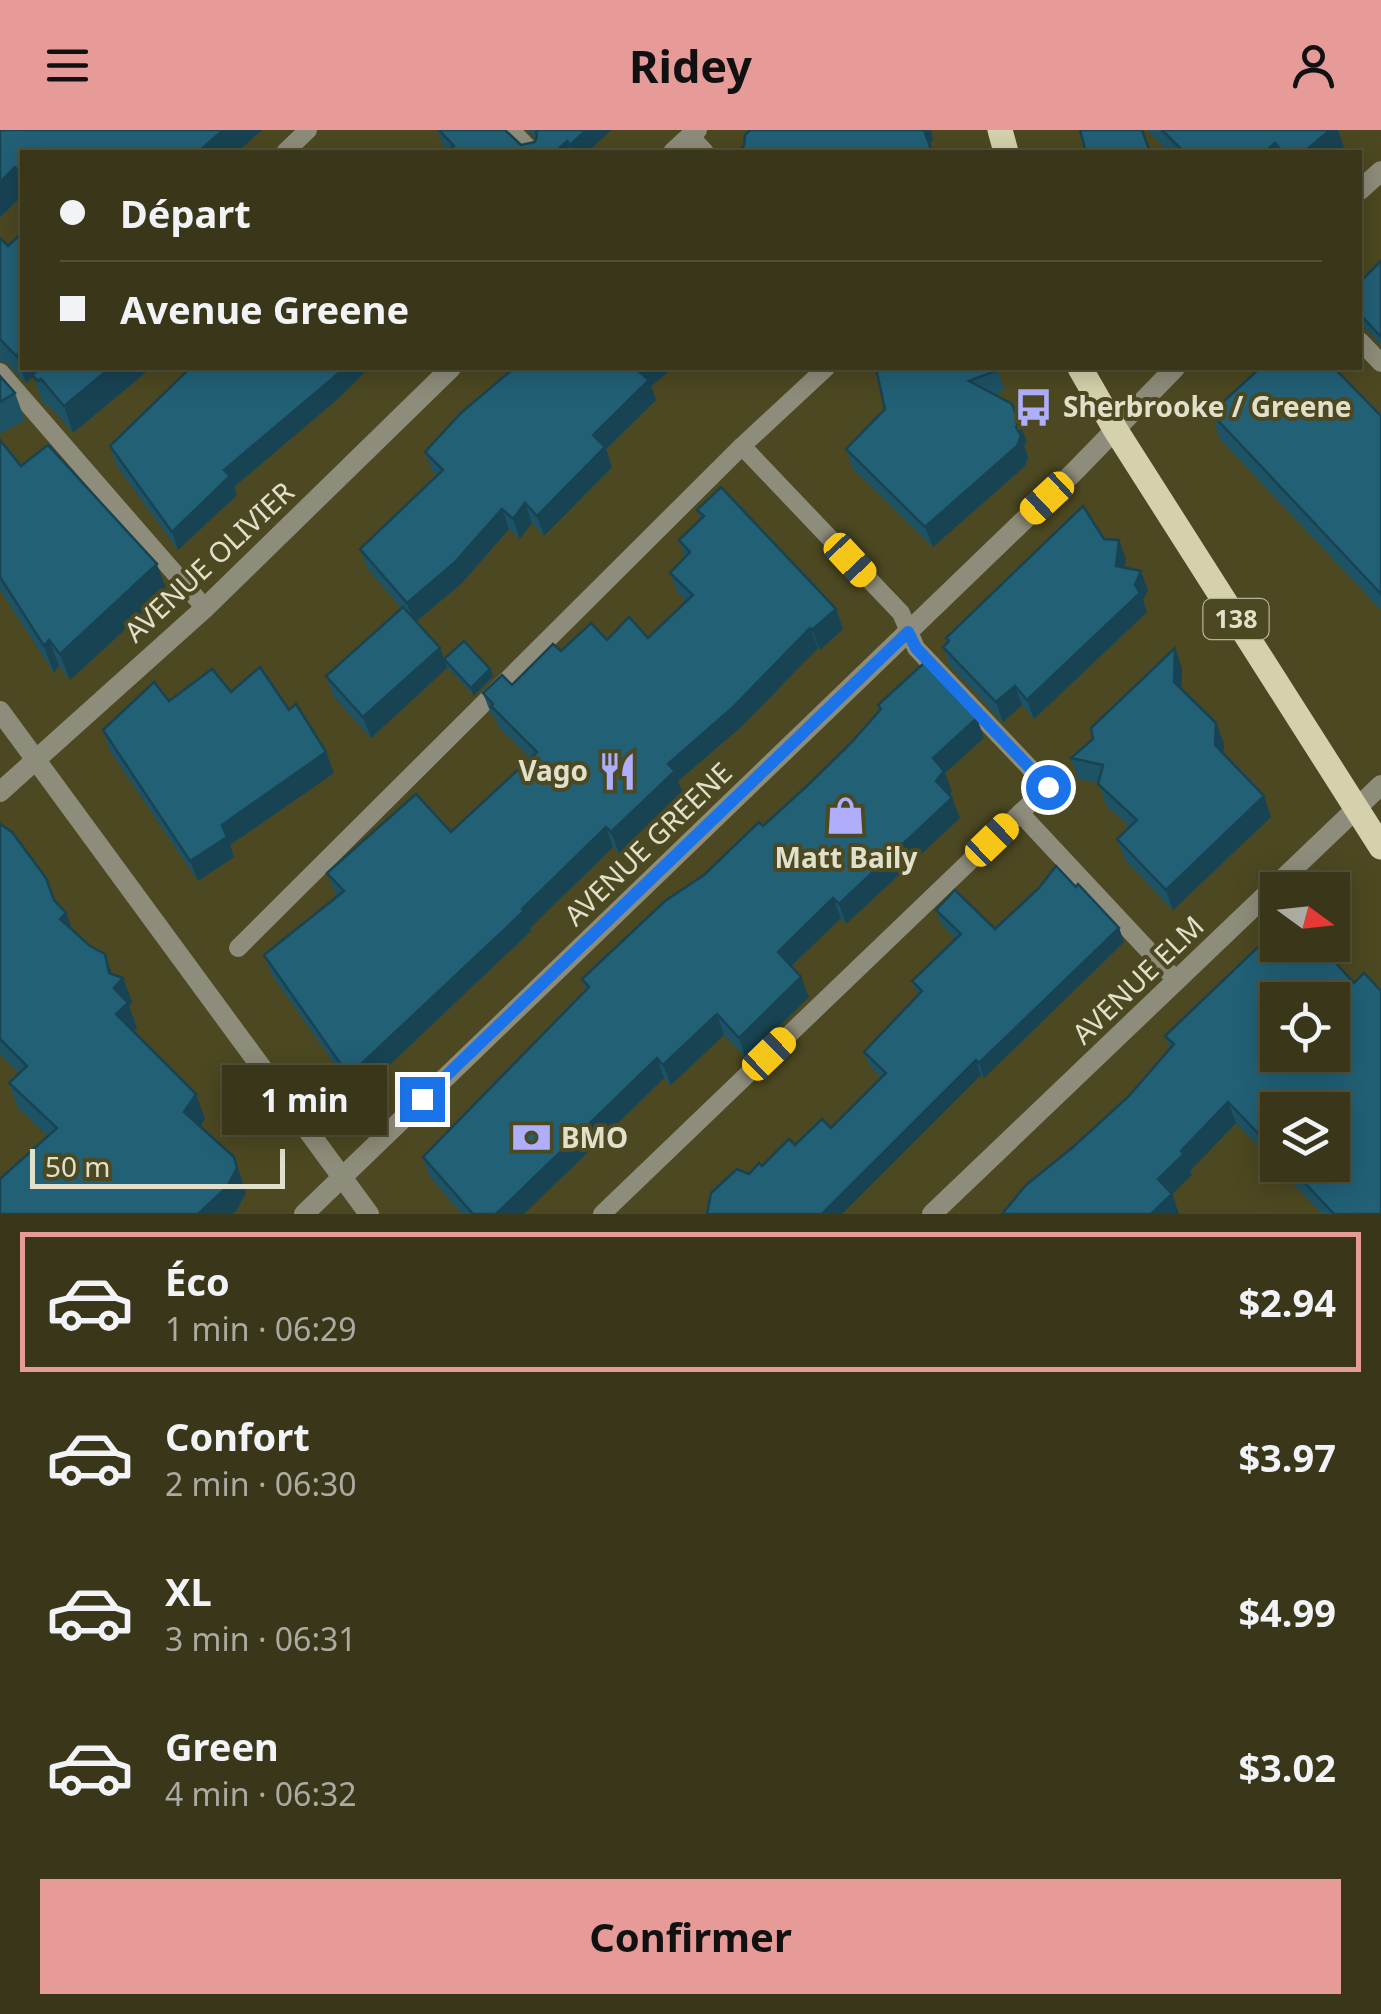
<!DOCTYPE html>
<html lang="fr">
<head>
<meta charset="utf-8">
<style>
  body { margin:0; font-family:"Noto Sans",sans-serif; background:#444126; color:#f1f3f6; height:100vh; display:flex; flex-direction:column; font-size:38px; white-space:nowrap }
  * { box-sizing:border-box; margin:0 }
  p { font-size:32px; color:#ababa2 }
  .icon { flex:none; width:55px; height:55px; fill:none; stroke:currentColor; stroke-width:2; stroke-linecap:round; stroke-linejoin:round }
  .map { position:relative; height:1084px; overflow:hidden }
  .sheet { display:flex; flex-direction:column; background:#393619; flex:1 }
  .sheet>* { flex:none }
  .banner { position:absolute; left:20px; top:20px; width:1342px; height:220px; border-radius:0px; box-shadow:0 5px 25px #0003,0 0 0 2px #535038; display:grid; align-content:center; height:220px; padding:0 40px; background:#393619 }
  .needle { width:65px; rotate:105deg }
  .controls { position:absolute; left:1260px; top:742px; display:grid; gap:20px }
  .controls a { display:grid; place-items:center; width:90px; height:90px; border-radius:0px; background:#393619; box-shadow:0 5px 25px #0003,0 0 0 2px #535038; font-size:50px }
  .scale { position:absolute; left:30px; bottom:25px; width:255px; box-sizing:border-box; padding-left:10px; border:5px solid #e1e0ca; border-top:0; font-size:28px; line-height:35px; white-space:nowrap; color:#e1e0ca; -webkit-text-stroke:8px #4c4821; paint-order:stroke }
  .end { position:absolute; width:45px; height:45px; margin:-22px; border:12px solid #1a73e8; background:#fff; box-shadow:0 0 0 5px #fff }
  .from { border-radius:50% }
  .bubble { position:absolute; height:70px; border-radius:0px; background:#393619; box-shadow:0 5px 25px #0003,0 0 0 2px #535038; font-size:32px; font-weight:700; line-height:70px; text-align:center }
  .car { position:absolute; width:30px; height:60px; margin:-30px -15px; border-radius:12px; box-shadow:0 0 8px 2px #0007; background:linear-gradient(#f5c518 24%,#345 0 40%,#f5c518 0 76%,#345 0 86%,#f5c518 0) }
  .banner b { display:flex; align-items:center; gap:35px; height:95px; font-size:38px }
  .banner b+b { border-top:2px solid #535038 }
  .banner i { width:25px; height:25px; background:#f1f3f6 }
  ul { padding:18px 0 0; list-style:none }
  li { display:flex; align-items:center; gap:30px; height:140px; margin:0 20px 15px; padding:0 20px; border:5px solid transparent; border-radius:0px }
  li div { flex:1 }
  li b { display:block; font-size:38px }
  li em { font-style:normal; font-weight:700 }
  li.on { border-color:#e69b98 }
  li>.icon { width:90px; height:90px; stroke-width:1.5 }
  .action { display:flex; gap:20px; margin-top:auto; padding:20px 40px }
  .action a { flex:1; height:115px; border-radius:0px; background:#e69b98; color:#111; font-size:40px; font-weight:700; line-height:115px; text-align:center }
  header { display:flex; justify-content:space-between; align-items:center; height:130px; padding:0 40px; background:#e69b98; color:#111; font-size:45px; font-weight:700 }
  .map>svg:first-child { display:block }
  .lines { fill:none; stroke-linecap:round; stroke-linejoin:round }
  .service { stroke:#8e8d7b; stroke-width:18 }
  .minor { stroke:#8e8d7b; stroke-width:20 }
  .primary { stroke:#d4d1ac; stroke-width:25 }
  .wall { fill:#1d5365; fill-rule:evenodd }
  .shaded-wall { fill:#184353 }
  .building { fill:#226076; stroke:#184353; stroke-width:2.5; fill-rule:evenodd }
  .route { stroke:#1a73e8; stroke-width:12 }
  .labels { text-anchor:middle; stroke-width:8; stroke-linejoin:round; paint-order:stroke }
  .shield { fill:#4c4821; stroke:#b4b297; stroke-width:2.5 }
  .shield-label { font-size:25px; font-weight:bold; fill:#e1e0ca }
  .poi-label { font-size:28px; font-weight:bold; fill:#e1e0ca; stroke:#4c4821; text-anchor:start }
  .street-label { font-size:28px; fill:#e1e0ca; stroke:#4c4821 }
</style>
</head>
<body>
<header><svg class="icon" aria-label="menu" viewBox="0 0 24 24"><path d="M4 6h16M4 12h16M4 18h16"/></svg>Ridey<svg class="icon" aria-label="person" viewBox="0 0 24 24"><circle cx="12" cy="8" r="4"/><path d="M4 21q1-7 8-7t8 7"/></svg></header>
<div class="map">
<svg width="1381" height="1084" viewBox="0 0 1381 1084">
  <rect width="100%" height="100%" fill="#4c4821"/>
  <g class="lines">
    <g class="service">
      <path d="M511 0 532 22"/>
      <path d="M690 6 705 22"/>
      <path d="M285 22 308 0"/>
      <path d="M1360 211 1381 233"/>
      <path d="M0 242 205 478"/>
      <path d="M742 316 901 483 916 518 1048 657 1020 683"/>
      <path d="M238 818 742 316 826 238"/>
      <path d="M602 1084 1020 683 1177 851"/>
    </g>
    <g class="minor">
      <path d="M673 22 697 0"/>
      <path d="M1360 60 1381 41"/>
      <path d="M0 581 369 1084"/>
      <path d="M0 662 205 478 451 238"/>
      <path d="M304 1084 1075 341 1175 238"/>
      <path d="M932 1084 1381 655"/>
    </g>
    <g class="primary">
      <path d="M1000 0 1006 22"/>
      <path d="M1080 238 1115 299 1381 717"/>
    </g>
  </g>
  <g class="wall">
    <path d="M0 0 22 22V66L0 87Z"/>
    <path d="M437 0H505L521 15 535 12 536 9 527 0H611L588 22H447H448L444 17Z"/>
    <path d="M1147 0H1338L1344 18 1339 22H1169Z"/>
    <path d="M0 108 22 238H151L73 303 50 276 47 277 42 271 33 246 26 253 5 231H0Z"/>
    <path d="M1381 131V215L1360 193V152Z"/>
    <path d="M876 238H1001L998 242 1005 260 994 264 1027 312 1024 315 1028 327 1025 336 933 417 853 339 846 319 885 279Z"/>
    <path d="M0 246 15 263 25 290 0 304Z"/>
    <path d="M651 256 656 270 606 319 612 337 544 406 532 393 520 409 509 399 461 454 416 492 444 529 490 539 493 546 474 566 446 536 447 538 371 608 334 567 326 546 401 478 368 439 360 419 437 346 433 342 425 322Z"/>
    <path d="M340 267 234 357 237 365 178 420 116 335 110 316Z"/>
    <path d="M1211 283 1381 286V480L1220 309Z"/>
    <path d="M0 310 21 336 167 461 70 550 59 536 54 543 0 460Z"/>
    <path d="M697 380 836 479 843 499 820 520 818 518 740 598 678 651 682 661 619 723 613 717 530 798 531 801 366 957 350 956 272 845 264 825 338 767 335 763 327 743 451 702 530 628 498 596 496 589 491 584 483 563 512 555 561 521 607 510 648 508 686 472 678 463 670 443 685 428 679 410 701 389Z"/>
    <path d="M1104 409 1126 429 1125 438 1148 460 1143 470 1147 482 1034 589 1022 575 1003 592 950 536 943 517 947 513 946 508Z"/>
    <path d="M1175 518 1182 538V560L1216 593 1224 614 1223 624 1271 687 1173 780 1125 730 1117 709 1130 697 1106 675 1099 653 1078 649 1071 628 1093 609Z"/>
    <path d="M231 562 334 643 230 715 234 727 198 751 110 621 103 600 169 571Z"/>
    <path d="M878 575 984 608 945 643 952 661 949 664 960 688 846 794 841 788 791 837 809 867 746 928 724 905 671 955 664 948 524 1084H462L430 1047 423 1027 586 861 582 849 763 696 808 655 851 613 880 580Z"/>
    <path d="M0 694 54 770 66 783 72 801 112 844 123 848 132 872 129 876 137 898 133 901 205 989 200 996 234 1027 246 1063 236 1081 48 1006 18 978 9 953 19 943 0 924Z"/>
    <path d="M936 780 995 799 1119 798 1124 812 984 948 981 945 842 1084H707L749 1044 795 1015 831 998 882 948 870 936 864 922 918 866 912 851 956 809 942 795Z"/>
    <path d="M1278 798V815H1319L1354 853 1364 843 1381 861V1084H1322L1236 993 1190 1041 1192 1045 1172 1064 1179 1084H1002L1026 1055 1072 1018 1128 967 1170 919 1165 906ZM1278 870H1332V925H1278ZM1278 980H1332V1035H1278Z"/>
  </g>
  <g class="shaded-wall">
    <path d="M223 0H262L237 22H198Z"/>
    <path d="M586 0H611L588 22H573L570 15Z"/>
    <path d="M924 0H931L933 10 929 14Z"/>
    <path d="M1330 0H1338L1344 18 1339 22H1304Z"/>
    <path d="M567 11 571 22H555Z"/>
    <path d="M1275 13 1278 22H1265Z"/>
    <path d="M15 37 22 57V66L0 87V52Z"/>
    <path d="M22 220V238H43L26 253 16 226Z"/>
    <path d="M110 238H151L73 303 64 276Z"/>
    <path d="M344 238H369L340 267 234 357 237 365 178 420 172 402 224 340Z"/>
    <path d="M642 238H674L651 256 656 270 606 319 612 337 544 406 537 386 638 241Z"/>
    <path d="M1019 292 1027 312 1024 315 1028 327 1025 336 933 417 925 397Z"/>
    <path d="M525 373 532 393 520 409 513 389Z"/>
    <path d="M502 379 509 399 461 454 414 493 407 473Z"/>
    <path d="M1119 410 1126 429 1122 455 1116 436Z"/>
    <path d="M157 434 167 461 70 550 60 524Z"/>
    <path d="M1141 441 1148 460 1143 470 1147 482 1034 589 1027 570 1135 455Z"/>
    <path d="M836 479 843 499 820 520 812 500Z"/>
    <path d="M810 498 818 518 740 598 678 651 682 661 619 723 611 702 668 634Z"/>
    <path d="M49 510 59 536 54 543 44 516Z"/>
    <path d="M440 518 447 538 371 608 363 587Z"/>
    <path d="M1175 518 1182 538 1181 572 1174 552Z"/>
    <path d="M490 539 493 546 474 566 471 558Z"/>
    <path d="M1015 556 1022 575 1003 592 996 572Z"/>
    <path d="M977 588 984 608 945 643 952 661 944 671 936 651 933 628Z"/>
    <path d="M1216 593 1224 614 1223 636 1215 615Z"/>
    <path d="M326 622 334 643 230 715 234 727 198 751 190 731 222 695Z"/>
    <path d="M1264 666 1271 687 1173 780 1166 760Z"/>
    <path d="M952 668 960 688 846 794 839 774Z"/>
    <path d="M606 697 613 717 530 798 531 801 366 957 358 937Z"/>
    <path d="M833 768 841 788 785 842 778 822Z"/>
    <path d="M66 783 75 807 60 789Z"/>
    <path d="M1119 798 1124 812 984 948 979 933Z"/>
    <path d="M105 824 114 849 123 848 132 872 129 876 137 898 125 908 116 884Z"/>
    <path d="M801 847 809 867 746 928 739 908Z"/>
    <path d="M717 884 724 905 671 955 663 935Z"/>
    <path d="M657 928 664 948 524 1084H496Z"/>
    <path d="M976 930 981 945 842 1084H822Z"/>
    <path d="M196 964 205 989 193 1007 184 982Z"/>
    <path d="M1228 972 1236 993 1190 1041 1192 1045 1172 1064 1179 1084H1151L1158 1049 1181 1021Z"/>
    <path d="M234 1027 246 1063 236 1081 233 1084H198Z"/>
  </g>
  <g class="building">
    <path d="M0 0H223L198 22H22V45L15 37 0 52Z"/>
    <path d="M439 0H505L521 15 535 12 537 6 536 0H586L570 15 567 11 555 22H447L454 16Z"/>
    <path d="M750 0H924L932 22H737L744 16 745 5Z"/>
    <path d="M1080 0H1142L1150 22H1086Z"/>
    <path d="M1162 0H1330L1304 22H1283L1275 13 1265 22H1184Z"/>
    <path d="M22 103V220L16 226 0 209V108L8 116Z"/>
    <path d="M1381 131V207L1360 184V152Z"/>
    <path d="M40 238H110L64 276 41 249 38 251 32 245Z"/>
    <path d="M190 238H344L333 248 224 340 230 346 172 402 110 316Z"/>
    <path d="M514 238H642L638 241 649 250 593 305 605 317 537 386 525 373 513 389 502 379 454 433 407 473 360 419 443 340 425 322 461 283Z"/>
    <path d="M876 238H996L998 240 969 251 1012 274 1019 292 1016 297 1021 306 1017 316 925 397 846 319 885 279Z"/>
    <path d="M1260 238H1334L1381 286V464L1211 283Z"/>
    <path d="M0 246 15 263 0 272Z"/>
    <path d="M0 310 21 336 48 315 157 434 60 524 49 510 44 516 0 447Z"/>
    <path d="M721 357 836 479 812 500 810 498 732 578 668 634 675 641 611 702 606 697 522 779 524 781 358 937 342 936 264 825 344 761 327 743 416 664 451 702 537 622 491 576 493 574 483 563 502 545 512 555 553 514 561 521 591 493 607 510 629 487 648 508 693 465 670 443 690 422 679 410 704 386 697 380Z"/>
    <path d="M1083 376 1104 409 1119 410 1116 436 1141 441 1135 455 1140 463 1027 570 1015 556 996 572 943 517 949 511 946 508Z"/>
    <path d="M403 477 440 518 363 587 326 546Z"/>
    <path d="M464 511 490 539 471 558 444 529Z"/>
    <path d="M1175 518 1174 552 1216 593 1215 615 1264 666 1166 760 1117 709 1137 690 1098 654 1103 635 1071 628 1093 609 1091 598Z"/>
    <path d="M924 533 977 588 933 628 944 641 936 651 952 668 839 774 833 768 778 822 801 847 739 908 717 884 663 935 657 928 496 1084H473L423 1027 589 857 582 849 665 771 704 745 759 692 763 696 808 655 851 613 881 579 878 575Z"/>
    <path d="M260 537 289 580 296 574 326 622 222 695 227 707 190 731 103 600 154 552 169 571 212 539 231 562Z"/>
    <path d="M0 694 12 702 46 748 54 770 66 783 60 789 90 816 105 824 109 843 123 848 114 858 128 873 116 884 196 964 184 982 234 1027 237 1038 227 1057 198 1084H0V1049L57 998 9 953 27 936 0 909Z"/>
    <path d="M1056 736 1076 757 1078 754 1119 798 979 933 976 930 822 1084H707L711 1063 737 1039 749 1044 759 1033 762 1036 789 1009 795 1015 822 989 831 998 886 943 864 922 922 861 912 851 961 804 936 780 955 760 995 799 1039 758Z"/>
    <path d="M1278 798V815H1319L1354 853 1364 843 1381 861V1084H1334L1288 1035H1332V980H1278V1024L1228 972 1181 1021 1184 1024 1158 1049 1172 1064 1151 1084H1002L1026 1055 1072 1018 1128 967 1174 914 1165 906ZM1278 870H1332V925H1278Z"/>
  </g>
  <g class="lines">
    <path class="route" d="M422 969 908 502 916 518 1048 657"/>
  </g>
  <defs>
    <symbol id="bus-bare" viewBox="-9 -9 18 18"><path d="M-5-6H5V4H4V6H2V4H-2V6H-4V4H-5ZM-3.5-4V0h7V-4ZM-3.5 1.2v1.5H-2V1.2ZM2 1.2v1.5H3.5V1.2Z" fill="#afaefa" stroke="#4c4821" stroke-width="2.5" paint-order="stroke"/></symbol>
    <symbol id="restaurant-bare" viewBox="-9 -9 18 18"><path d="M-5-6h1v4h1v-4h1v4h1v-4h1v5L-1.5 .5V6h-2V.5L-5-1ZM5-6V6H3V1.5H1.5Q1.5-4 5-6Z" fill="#afaefa" stroke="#4c4821" stroke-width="2.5" paint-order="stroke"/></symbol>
    <symbol id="shop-bare" viewBox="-9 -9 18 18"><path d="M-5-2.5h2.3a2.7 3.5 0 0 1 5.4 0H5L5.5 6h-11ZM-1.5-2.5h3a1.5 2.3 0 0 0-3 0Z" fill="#afaefa" stroke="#4c4821" stroke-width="2.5" paint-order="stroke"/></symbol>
    <symbol id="bank-bare" viewBox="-9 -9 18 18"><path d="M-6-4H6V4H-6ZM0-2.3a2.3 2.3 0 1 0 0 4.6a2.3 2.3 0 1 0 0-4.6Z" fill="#afaefa" stroke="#4c4821" stroke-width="2.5" paint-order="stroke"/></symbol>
  </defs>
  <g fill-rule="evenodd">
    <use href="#bus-bare" x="1006" y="250" width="55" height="55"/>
    <use href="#restaurant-bare" x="590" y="614" width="55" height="55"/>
    <use href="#shop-bare" x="818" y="658" width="55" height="55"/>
    <use href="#bank-bare" x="504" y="980" width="55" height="55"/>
  </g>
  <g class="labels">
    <rect class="shield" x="1203.5" y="469" width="65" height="40" rx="8"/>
    <g class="shield-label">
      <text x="1236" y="498">138</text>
    </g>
    <g class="poi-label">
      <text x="1063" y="287">Sherbrooke / Greene</text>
      <text x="588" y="651" text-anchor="end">Vago</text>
      <text x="846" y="738" text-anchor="middle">Matt Baily</text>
      <text x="561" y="1018">BMO</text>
    </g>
    <g class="street-label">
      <text transform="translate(209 432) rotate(-43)" y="10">AVENUE OLIVIER</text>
      <text transform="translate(648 714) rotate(-44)" y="10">AVENUE GREENE</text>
      <text transform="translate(1138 850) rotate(-44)" y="10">AVENUE ELM</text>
    </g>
  </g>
</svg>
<div class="controls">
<a><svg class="needle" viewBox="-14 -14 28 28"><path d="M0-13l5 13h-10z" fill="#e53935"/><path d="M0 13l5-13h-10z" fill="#ababa2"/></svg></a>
<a><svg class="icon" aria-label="locate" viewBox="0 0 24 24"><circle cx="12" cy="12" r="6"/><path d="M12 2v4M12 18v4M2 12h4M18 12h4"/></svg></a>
<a><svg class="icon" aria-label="layers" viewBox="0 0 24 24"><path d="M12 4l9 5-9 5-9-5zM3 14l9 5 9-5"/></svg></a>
</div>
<div class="scale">50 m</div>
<i class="end from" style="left:1048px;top:657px"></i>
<i class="end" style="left:422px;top:969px"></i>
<div class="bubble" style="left:222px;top:935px;width:165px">1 min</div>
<i class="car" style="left:1047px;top:368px;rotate:227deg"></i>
<i class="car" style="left:850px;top:430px;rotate:137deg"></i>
<i class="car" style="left:992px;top:710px;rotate:46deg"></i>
<i class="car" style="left:769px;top:924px;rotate:46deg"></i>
<div class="banner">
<b><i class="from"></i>Départ</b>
<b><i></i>Avenue Greene</b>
</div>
</div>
<section class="sheet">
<ul>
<li class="on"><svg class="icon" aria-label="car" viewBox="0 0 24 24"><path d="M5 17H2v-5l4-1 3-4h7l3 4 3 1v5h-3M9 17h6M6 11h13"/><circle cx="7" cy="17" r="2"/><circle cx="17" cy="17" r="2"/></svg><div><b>Éco</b><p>1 min · 06:29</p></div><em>$2.94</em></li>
<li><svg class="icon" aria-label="car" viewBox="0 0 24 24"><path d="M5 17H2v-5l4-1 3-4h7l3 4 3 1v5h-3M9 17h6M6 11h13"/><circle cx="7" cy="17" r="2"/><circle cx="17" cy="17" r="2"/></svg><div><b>Confort</b><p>2 min · 06:30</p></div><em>$3.97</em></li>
<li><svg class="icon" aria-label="car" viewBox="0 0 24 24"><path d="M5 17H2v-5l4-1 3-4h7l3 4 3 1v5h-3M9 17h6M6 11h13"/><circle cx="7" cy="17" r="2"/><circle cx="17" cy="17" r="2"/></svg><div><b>XL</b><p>3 min · 06:31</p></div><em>$4.99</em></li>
<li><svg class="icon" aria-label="car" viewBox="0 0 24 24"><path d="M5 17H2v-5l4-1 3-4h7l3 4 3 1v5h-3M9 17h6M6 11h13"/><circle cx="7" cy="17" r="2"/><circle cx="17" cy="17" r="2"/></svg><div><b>Green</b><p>4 min · 06:32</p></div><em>$3.02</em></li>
</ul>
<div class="action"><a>Confirmer</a></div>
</section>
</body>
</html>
